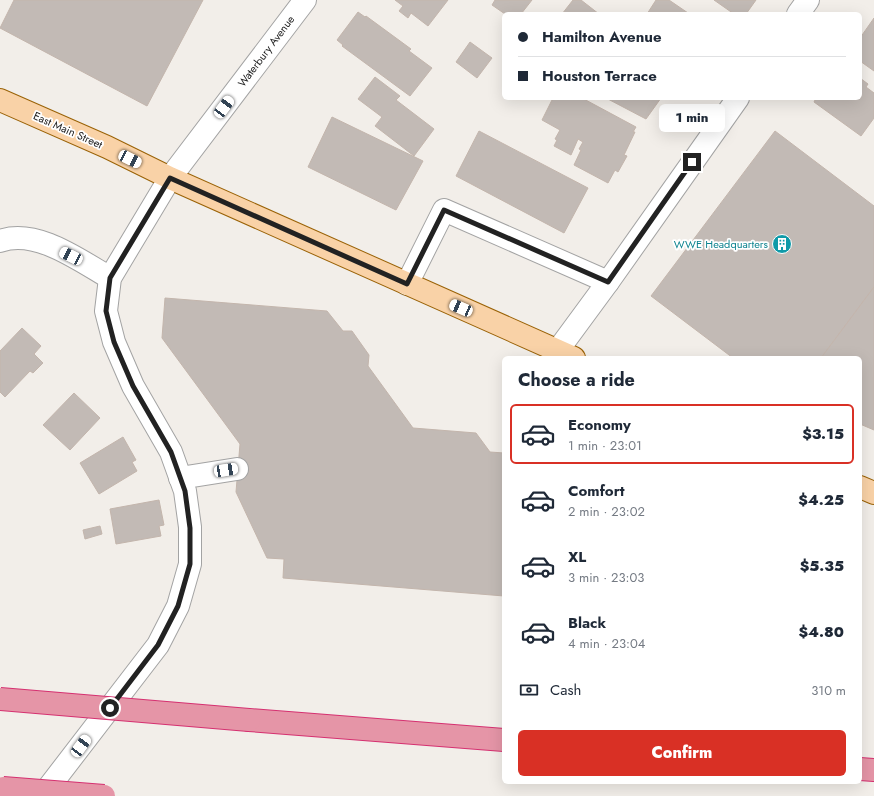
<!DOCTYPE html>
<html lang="en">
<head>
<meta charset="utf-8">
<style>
  body { margin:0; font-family:Jost,sans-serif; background:#f2f2f3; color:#1f2937; height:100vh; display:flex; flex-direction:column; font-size:15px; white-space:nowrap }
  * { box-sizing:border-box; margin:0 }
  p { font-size:13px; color:#747a83 }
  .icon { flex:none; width:22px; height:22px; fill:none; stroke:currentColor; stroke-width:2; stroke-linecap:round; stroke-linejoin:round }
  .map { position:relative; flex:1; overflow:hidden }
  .panel { position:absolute; left:502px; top:356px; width:360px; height:428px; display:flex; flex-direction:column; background:#fff; border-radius:6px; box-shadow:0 4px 16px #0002 }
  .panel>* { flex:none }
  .guide { position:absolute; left:502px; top:12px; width:360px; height:88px; border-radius:6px; box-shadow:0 4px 16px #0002; display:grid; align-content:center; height:88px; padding:0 16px; background:#fff }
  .end { position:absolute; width:18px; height:18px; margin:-9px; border:5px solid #222; background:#fff; box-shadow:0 0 0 2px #fff }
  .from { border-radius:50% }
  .bubble { position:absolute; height:28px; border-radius:6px; background:#fff; box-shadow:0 4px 16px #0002; font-size:13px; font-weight:800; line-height:28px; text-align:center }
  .car { position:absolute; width:12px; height:24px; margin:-12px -6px; border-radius:5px; box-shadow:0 0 3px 1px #0007; background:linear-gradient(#fff 24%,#345 0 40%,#fff 0 76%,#345 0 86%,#fff 0) }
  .guide b { display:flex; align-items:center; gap:14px; height:38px; font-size:15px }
  .guide b+b { border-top:1px solid #e0e1e3 }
  .guide i { width:10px; height:10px; background:#1f2937 }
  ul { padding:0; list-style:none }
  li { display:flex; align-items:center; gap:12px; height:60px; margin:0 8px 6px; padding:0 8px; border:2px solid transparent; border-radius:6px }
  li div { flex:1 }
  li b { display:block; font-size:15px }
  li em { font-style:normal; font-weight:800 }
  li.active { border-color:#d93025 }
  li>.icon { width:36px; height:36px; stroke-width:1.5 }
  h2 { padding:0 16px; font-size:18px; line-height:48px }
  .pay { display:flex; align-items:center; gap:10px; height:44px; padding:0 16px; font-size:15px }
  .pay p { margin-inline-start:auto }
  .cta { display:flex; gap:8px; margin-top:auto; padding:8px 16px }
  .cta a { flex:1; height:46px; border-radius:6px; background:#d93025; color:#fff; font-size:16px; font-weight:800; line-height:46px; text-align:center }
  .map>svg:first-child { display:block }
  .building { fill:#c2bab5; stroke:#c3b5ac }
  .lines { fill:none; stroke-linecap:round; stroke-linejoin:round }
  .minor-casing { stroke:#a3a3a3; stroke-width:24 }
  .major-casing { stroke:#9a6206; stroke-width:24 }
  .highway-casing { stroke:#d53070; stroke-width:24 }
  .minor { stroke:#fff; stroke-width:22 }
  .major { stroke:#f9d2a7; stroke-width:22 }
  .highway { stroke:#e595a7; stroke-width:22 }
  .highway-bridge-casing { stroke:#d53070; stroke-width:24; stroke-linecap:butt }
  .highway-bridge { stroke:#e595a7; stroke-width:22 }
  .route { stroke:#222; stroke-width:5 }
  .labels { text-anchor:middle; stroke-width:3.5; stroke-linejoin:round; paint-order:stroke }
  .street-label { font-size:11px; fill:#222; stroke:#fff }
  .culture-label { font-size:11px; fill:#0d838f; stroke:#fff; text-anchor:end }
</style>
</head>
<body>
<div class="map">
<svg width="874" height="796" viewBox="0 0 874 796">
  <rect width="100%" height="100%" fill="#f2eee9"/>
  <g class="building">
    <path d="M14 0H203L147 106 0 28Z"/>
    <path d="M395 0H448L428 26 411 13 408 18 399 11 403 6Z"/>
    <path d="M495 0H532L521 14H505L492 5Z"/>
    <path d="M573 0H581L599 14H562Z"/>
    <path d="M656 0H669L688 13 647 14Z"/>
    <path d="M714 0H756L746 14H734Z"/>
    <path d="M358 12 365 17 366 16 411 49 409 51 432 68 410 96 342 46 343 45 337 40Z"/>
    <path d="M874 18V71L860 61V38Z"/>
    <path d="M470 42 492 58 477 78 456 62Z"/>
    <path d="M375 77 400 96 396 100 434 129 414 156 375 126 382 117 358 99Z"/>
    <path d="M860 78 868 84 866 87 874 93V118L861 136 814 102 816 98H860Z"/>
    <path d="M553 98H582L636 127 633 132H635L624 155 627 156 618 172 615 170 608 183 574 165 581 150 579 149 583 142 578 139 571 155 554 146 557 140 555 139 560 130 542 120Z"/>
    <path d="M606 98H661L646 119Z"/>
    <path d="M332 117 423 161 396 210 308 167Z"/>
    <path d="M479 131 588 188 564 233 456 176Z"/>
    <path d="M775 131 874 206V287L821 358H733L651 296Z"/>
    <path d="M874 287V430L860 424V358H821Z"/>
    <path d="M165 298 327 311 343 331H352L369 355 368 366 413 428 476 433 490 452 504 453V596L283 578 284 559 267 558 236 492 240 444 162 338Z"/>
    <path d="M22 328 41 346 34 354 43 363 33 373 30 371 5 397 0 392V351Z"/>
    <path d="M74 393 100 418 70 450 43 425Z"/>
    <path d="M123 437 136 460 132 462 137 471 99 494 80 463Z"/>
    <path d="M159 500 164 525 159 526 161 536 116 544 110 509Z"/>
    <path d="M100 526 102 534 85 539 83 530Z"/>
  </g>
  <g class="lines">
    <defs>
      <g id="minor">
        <path d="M798 14 808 0"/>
        <path d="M0 241C36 228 79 260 110 278"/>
        <path d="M407 284 444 210 608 282"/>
        <path d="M555 358 558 350 608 282 738 98"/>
        <path d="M180 478 237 469"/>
        <path d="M42 796 158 645 178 606 190 564V527L185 491 171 452 133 386 114 342 106 311 110 278 170 178 305 0"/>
      </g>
      <g id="major">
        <path d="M0 100 107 147 170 178 574 358"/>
        <path d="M860 487 874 493"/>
      </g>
      <g id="highway">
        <path d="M249 720 504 740"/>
        <path d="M860 769 874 770"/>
      </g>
    </defs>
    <use href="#minor" class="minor-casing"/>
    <use href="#major" class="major-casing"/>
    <use href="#highway" class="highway-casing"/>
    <use href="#minor" class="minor"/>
    <use href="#major" class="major"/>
    <use href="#highway" class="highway"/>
    <defs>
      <g id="highway-bridge">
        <path d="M0 699 249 720"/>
        <path d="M3 788 104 796"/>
      </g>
    </defs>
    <use href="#highway-bridge" class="highway-bridge-casing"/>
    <use href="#highway-bridge" class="highway-bridge"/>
  </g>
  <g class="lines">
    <path class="route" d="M110 708 158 645 178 606 190 564V528L185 491 171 452 133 386 114 342 106 311 110 278 170 178 407 284 444 210 608 282 692 162"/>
  </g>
  <defs>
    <symbol id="building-disc" viewBox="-11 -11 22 22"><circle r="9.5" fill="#0f9aa8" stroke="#fff"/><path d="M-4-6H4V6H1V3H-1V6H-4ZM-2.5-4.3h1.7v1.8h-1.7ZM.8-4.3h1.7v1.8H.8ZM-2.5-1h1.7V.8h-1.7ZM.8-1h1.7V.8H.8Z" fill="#fff"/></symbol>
  </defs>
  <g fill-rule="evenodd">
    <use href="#building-disc" x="771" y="233" width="22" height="22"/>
  </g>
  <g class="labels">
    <g class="street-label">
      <text transform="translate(266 51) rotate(-53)" y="4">Waterbury Avenue</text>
      <text transform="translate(68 130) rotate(24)" y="4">East Main Street</text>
    </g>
    <g class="culture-label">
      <text x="768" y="248">WWE Headquarters</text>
    </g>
  </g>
</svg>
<i class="end from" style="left:110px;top:708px"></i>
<i class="end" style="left:692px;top:162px"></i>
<div class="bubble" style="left:659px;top:104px;width:66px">1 min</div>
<i class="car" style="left:224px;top:107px;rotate:37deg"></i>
<i class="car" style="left:130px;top:159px;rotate:116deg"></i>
<i class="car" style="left:71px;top:256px;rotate:296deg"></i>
<i class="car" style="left:461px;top:308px;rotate:293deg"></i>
<i class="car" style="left:226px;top:470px;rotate:81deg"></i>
<i class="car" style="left:81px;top:746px;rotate:37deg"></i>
<div class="guide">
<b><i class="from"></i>Hamilton Avenue</b>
<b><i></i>Houston Terrace</b>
</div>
<section class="panel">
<h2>Choose a ride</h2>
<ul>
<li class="active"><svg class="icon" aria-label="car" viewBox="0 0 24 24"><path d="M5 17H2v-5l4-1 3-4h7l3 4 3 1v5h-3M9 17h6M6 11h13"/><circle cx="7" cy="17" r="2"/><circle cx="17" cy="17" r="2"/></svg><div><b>Economy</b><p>1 min · 23:01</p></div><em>$3.15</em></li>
<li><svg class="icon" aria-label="car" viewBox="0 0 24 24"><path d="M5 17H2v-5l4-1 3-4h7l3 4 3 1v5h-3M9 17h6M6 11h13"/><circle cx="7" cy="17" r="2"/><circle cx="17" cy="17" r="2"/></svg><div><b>Comfort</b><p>2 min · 23:02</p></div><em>$4.25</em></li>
<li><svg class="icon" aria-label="car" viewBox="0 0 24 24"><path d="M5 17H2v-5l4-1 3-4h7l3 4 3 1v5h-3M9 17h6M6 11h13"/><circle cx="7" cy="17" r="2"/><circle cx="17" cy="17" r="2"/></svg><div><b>XL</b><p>3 min · 23:03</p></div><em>$5.35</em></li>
<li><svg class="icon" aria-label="car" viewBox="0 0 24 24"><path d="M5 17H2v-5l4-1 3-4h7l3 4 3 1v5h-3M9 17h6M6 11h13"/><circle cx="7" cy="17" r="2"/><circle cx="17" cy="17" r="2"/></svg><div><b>Black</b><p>4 min · 23:04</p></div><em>$4.80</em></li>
</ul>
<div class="pay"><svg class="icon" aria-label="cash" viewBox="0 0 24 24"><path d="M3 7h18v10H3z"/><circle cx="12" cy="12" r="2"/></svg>Cash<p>310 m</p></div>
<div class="cta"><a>Confirm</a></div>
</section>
</div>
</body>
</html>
